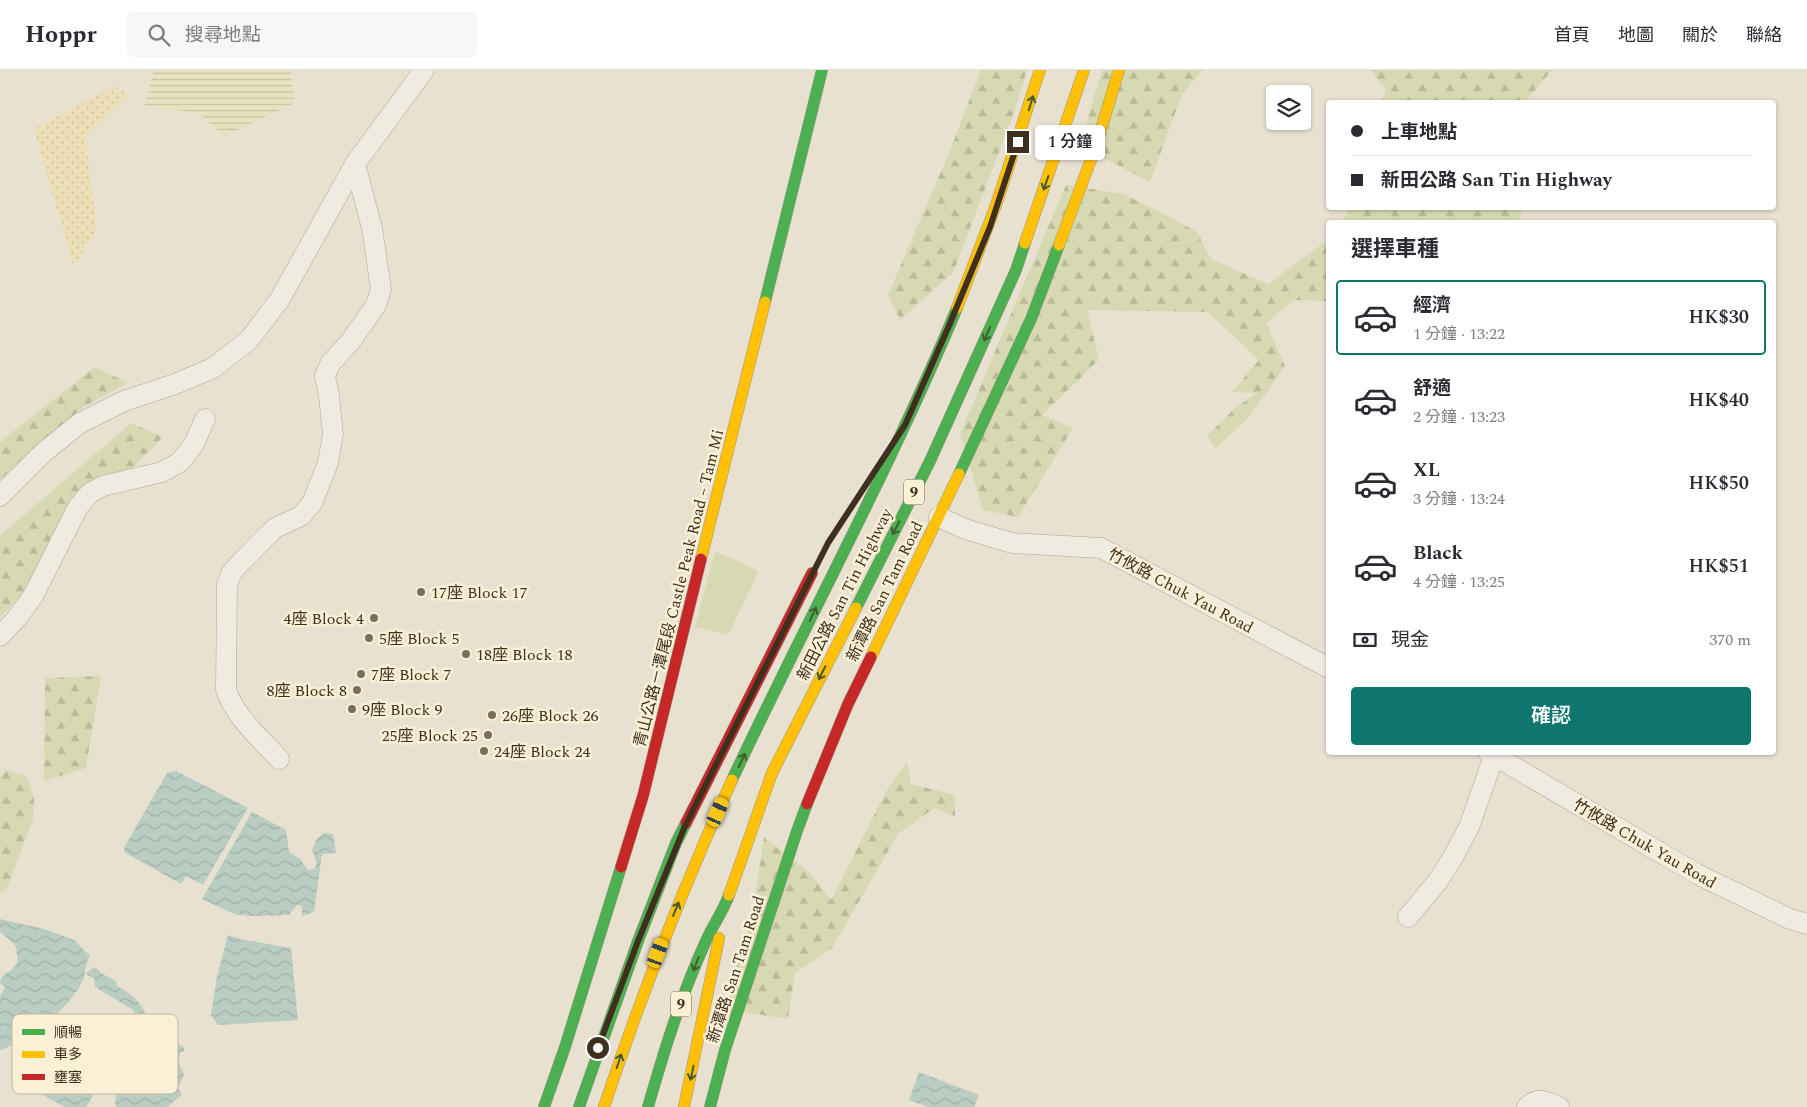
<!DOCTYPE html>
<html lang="zh-TW">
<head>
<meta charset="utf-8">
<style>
  body { margin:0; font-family:Spectral,"Noto Sans TC",serif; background:#f7f7f7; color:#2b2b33; height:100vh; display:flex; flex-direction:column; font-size:19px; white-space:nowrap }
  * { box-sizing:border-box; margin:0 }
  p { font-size:16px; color:#7c7c81 }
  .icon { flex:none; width:28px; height:28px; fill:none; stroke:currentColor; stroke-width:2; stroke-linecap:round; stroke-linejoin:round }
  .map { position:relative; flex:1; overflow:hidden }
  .panel { position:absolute; left:1326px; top:150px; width:450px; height:535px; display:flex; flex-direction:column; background:#fff; border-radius:5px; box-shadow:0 1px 4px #0004 }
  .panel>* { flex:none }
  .banner { position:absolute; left:1326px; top:30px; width:450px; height:110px; border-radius:5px; box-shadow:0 1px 4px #0004; display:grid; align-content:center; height:110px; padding:0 25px; background:#fff }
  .buttons { position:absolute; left:1266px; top:15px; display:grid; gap:10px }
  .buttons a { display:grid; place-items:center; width:45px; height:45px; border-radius:5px; background:#fff; box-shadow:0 1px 4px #0004; font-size:25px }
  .end { position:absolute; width:22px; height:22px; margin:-11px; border:6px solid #3e2f1e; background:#fff; box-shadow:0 0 0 2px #fff }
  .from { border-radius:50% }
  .bubble { position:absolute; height:35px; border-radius:5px; background:#fff; box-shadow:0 1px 4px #0004; font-size:16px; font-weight:600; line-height:35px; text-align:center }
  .car { position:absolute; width:15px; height:30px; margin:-15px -8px; border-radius:6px; box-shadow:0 0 4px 1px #0007; background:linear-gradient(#f5c518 24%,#345 0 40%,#f5c518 0 76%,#345 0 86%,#f5c518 0) }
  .banner b { display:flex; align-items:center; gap:18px; height:48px; font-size:19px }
  .banner b+b { border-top:1px solid #e1e1e2 }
  .banner i { width:12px; height:12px; background:#2b2b33 }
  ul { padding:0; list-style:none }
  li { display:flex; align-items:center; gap:15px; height:75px; margin:0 10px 8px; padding:0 15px; border:2px solid transparent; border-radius:5px }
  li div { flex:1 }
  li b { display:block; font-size:19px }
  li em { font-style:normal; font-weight:600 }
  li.active { border-color:#0f766e }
  li>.icon { width:45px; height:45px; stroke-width:1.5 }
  h2 { padding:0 25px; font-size:22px; line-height:60px }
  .pay { display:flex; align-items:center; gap:12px; height:55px; padding:0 25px; font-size:19px }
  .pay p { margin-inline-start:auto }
  .button { display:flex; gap:10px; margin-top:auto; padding:10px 25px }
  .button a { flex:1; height:58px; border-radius:5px; background:#0f766e; color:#fff; font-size:20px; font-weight:600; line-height:58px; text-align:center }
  header { display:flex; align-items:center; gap:30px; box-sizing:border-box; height:70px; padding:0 25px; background:#fff; border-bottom:1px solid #e1e1e2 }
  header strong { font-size:24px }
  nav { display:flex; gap:28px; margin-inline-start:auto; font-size:18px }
  .search { width:350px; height:45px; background:#f7f7f7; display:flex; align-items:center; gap:12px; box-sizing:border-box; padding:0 18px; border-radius:5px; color:#7c7c81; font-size:19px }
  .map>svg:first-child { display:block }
  .farmland { fill:url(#farmland-rules) }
  .forest { fill:url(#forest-firs) }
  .sand { fill:url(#sand-dots) }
  .park { fill:#d6d9b1 }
  .water { fill:url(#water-waves) }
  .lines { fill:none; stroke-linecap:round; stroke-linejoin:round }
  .street-casing { stroke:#ada698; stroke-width:21 }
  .fast-casing { stroke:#9d9588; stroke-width:12 }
  .slow-casing { stroke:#9d9588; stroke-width:12 }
  .jam-casing { stroke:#9d9588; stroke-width:12 }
  .street { stroke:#f0ebe1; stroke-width:20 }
  .fast { stroke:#4caf50; stroke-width:11 }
  .slow { stroke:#ffc107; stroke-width:11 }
  .jam { stroke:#c62828; stroke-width:11 }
  .oneway { stroke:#435c30 }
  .route { stroke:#3e2f1e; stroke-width:6 }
  .poi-dot { fill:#7a6d5c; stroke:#f9f0d5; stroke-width:2 }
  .labels { text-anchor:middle; stroke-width:5; stroke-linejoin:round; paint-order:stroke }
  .shield { fill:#f9f0d5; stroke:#766955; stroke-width:1 }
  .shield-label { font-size:15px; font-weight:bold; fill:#3e2f1e }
  .street-label { font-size:16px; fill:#3e2f1e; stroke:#f9f0d5 }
  .poi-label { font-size:16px; fill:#3e2f1e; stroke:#f9f0d5; text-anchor:start }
  .key { fill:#f9f0d5; stroke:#c1b69e; stroke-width:1 }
  .key-label { font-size:14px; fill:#3e2f1e }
</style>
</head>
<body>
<header>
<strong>Hoppr</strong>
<div class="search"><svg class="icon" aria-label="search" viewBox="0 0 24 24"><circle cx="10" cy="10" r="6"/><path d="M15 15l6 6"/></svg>搜尋地點</div>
<nav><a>首頁</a><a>地圖</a><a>關於</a><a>聯絡</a></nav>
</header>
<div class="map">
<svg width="1807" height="1037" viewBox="0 0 1807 1037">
  <defs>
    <pattern id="farmland-rules" width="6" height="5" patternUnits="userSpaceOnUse" patternTransform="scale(1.25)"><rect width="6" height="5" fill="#e9e2bf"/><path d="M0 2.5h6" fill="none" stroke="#c9c2a4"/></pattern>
    <pattern id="forest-firs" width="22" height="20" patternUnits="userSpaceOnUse" patternTransform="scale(1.25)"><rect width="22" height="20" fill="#d6d9b1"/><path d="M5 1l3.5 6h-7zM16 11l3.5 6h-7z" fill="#b9bb98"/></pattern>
    <pattern id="sand-dots" width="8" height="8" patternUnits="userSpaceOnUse" patternTransform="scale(1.25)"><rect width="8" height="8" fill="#ecdfb6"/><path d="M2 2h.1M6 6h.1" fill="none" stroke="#cbc09c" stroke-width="1.8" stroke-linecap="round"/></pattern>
    <pattern id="water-waves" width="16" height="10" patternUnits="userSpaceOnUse" patternTransform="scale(1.25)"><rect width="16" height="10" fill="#bacdc3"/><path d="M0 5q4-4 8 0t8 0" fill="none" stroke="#a1b0a7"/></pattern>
  </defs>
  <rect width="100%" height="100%" fill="#e8e1d0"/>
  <path class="farmland" d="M154 0H290L295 33 224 66 198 43 145 36Z"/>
  <g class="forest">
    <path d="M981 0H1027L1015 40 953 203 900 250 888 225 949 83Z"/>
    <path d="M1102 0H1203L1182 24 1150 112 1080 75Z"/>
    <path d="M1370 0H1552L1525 32H1381L1386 19Z"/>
    <path d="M1066 115 1123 124 1160 142 1197 162 1211 189 1268 214 1329 169V231L1293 230 1266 253 1285 296 1249 347 1216 378 1207 366 1233 340 1256 323 1232 322 1259 290 1208 242 1087 240 1099 290 1042 345 1073 358 1018 447 983 440 960 364Z"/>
    <path d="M1348 138H1523L1519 152H1343Z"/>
    <path d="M95 297 128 313 83 337 0 410V372Z"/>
    <path d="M131 353 163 367 114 417 53 469 28 519 0 547V466Z"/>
    <path d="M101 606 86 698 44 711 45 608Z"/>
    <path d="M907 692 911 714 955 725V746L934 738 898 764 832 878 795 903 788 949 723 939 752 846 764 767 811 804 831 830 888 718Z"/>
    <path d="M7 700 27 706 34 729 33 749 7 818 0 823V707Z"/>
  </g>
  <path class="sand" d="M115 16 129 25 85 67 97 159 74 198 34 59Z"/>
  <path class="park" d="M715 481 759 501 728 565 695 557Z"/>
  <g class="water">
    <path d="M176 701 248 738 203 815 186 806 181 814 124 782 125 776 167 703Z"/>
    <path d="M252 742 286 760 289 782 300 789 308 800 314 799 317 794 312 780 317 769 323 763 333 764 336 783 322 784 314 842 302 846V836L297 835 289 845 250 846 234 844 202 829Z"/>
    <path d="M0 849 44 859 74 870 90 886C84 895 87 903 82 912 69 939 28 971 0 980V926L5 917 0 913C1 900 21 902 17 884 16 881 17 878 15 876 12 870 4 866 0 862Z"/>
    <path d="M228 865 240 869 291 878 298 950 218 955 211 945 217 907Z"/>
    <path d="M95 897 101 903 116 911 117 916C125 920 134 926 139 933 152 950 152 972 178 973L184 978V982H180L179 994 184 1005 178 1018 182 1025 167 1037H117L115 1033 121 992 137 974 144 960 133 940 95 917 94 908 87 905V902Z"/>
    <path d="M70 946 103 967 107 977 111 996 86 1037H65L12 1009 28 992 26 986Z"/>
    <path d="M919 1002 979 1025 974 1037H928L909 1030Z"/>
  </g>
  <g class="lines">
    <defs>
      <g id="street">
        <path d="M0 426 44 382 80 353 124 331 175 314 213 298 249 270 280 229 355 94 424 0"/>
        <path d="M939 447 965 459 1012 473 1101 478 1329 598"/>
        <path d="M0 566 17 548 33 526 78 437 90 423 103 416 162 402 180 392 194 374 205 349"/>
        <path d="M1488 682 1697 804 1790 849 1807 854"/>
        <path d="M279 689C261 669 233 645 226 619L227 515 231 504 238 495 275 458 301 446 312 433 328 393 333 364 329 326 325 306 330 294 350 272 376 235 381 219 372 158 355 94"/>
        <path d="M1408 847 1438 811 1453 787 1469 757 1494 686"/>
        <path d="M1527 1037C1538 1026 1547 1032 1559 1037"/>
      </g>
      <g id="fast">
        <path d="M765 232 822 0"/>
        <path d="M959 404 1031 249 1059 175"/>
        <path d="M856 538 930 391 1016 200 1025 173"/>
        <path d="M732 710C806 552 890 399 957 238"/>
        <path d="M544 1037 565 977 621 797"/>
        <path d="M579 1037 638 871 676 773 686 753"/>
        <path d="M648 1037C664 981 681 926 705 873 712 856 723 842 729 825"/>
        <path d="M710 1037 725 980 797 761 807 734"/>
      </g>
      <g id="slow">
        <path d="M1025 173 1084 0"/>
        <path d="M1059 175 1096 76 1119 0"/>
        <path d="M957 238 996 135 1040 0"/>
        <path d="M701 489 765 232"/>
        <path d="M871 587 959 404"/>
        <path d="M729 825 772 703 856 538"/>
        <path d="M604 1037C641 926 683 817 732 710"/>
        <path d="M684 1037 719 868"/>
      </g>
      <g id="jam">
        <path d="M807 734 848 634 871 587"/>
        <path d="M686 753 812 503"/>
        <path d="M621 797 643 726 701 489"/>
      </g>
    </defs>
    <use href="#street" class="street-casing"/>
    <use href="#fast" class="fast-casing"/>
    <use href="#slow" class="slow-casing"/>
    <use href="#jam" class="jam-casing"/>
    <use href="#street" class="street"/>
    <use href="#fast" class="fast"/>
    <use href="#slow" class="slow"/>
    <use href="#jam" class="jam"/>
  </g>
  <defs><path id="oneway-shaft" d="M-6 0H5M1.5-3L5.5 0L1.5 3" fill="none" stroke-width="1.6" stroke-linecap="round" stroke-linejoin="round" transform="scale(1.25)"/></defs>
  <g class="oneway">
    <use href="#oneway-shaft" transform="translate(1031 33) rotate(-73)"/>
    <use href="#oneway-shaft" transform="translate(1046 113) rotate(109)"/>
    <use href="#oneway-shaft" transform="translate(987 264) rotate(114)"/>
    <use href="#oneway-shaft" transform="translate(896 458) rotate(117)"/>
    <use href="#oneway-shaft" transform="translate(813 544) rotate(-64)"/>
    <use href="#oneway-shaft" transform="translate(822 603) rotate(117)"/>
    <use href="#oneway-shaft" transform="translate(742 690) rotate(-65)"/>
    <use href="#oneway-shaft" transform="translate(676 839) rotate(-67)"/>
    <use href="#oneway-shaft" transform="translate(696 894) rotate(111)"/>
    <use href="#oneway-shaft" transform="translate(619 991) rotate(-72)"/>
    <use href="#oneway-shaft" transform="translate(692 1003) rotate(102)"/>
  </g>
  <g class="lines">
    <path class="route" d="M598 978 638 871 685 756 828 473 905 355 948 258 990 157 1018 72"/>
  </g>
  <g class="poi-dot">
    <circle cx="421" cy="522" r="5"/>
    <circle cx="374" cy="548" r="5"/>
    <circle cx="369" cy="568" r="5"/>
    <circle cx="466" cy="584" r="5"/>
    <circle cx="361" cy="604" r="5"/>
    <circle cx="357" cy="620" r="5"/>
    <circle cx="352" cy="639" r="5"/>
    <circle cx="492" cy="645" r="5"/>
    <circle cx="488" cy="665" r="5"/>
    <circle cx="484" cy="681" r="5"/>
  </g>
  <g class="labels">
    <g class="shield">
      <rect x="904" y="409.5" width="20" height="25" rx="4"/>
      <rect x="671" y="921.5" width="20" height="25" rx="4"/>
    </g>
    <g class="shield-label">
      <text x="914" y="427">9</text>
      <text x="681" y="939">9</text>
    </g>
    <g class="street-label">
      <text transform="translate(678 518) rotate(-76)" y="6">青山公路－潭尾段 Castle Peak Road – Tam Mi</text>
      <text transform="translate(1181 520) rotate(28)" y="6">竹攸路 Chuk Yau Road</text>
      <text transform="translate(884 521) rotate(-64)" y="6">新潭路 San Tam Road</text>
      <text transform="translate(844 524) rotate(-63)" y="6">新田公路 San Tin Highway</text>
      <text transform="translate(1645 773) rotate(30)" y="6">竹攸路 Chuk Yau Road</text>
      <text transform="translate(735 899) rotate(-72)" y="6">新潭路 San Tam Road</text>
    </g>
    <g class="poi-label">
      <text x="431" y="528">17座 Block 17</text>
      <text x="364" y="554" text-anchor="end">4座 Block 4</text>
      <text x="379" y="574">5座 Block 5</text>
      <text x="476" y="590">18座 Block 18</text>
      <text x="371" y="610">7座 Block 7</text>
      <text x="347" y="626" text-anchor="end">8座 Block 8</text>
      <text x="362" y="645">9座 Block 9</text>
      <text x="502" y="651">26座 Block 26</text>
      <text x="478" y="671" text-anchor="end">25座 Block 25</text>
      <text x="494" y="687">24座 Block 24</text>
    </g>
  </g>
  <rect x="12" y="944" width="166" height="80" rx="8" class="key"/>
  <rect x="22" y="959" width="23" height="6" fill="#4caf50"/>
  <rect x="22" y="981" width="23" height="7" fill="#ffc107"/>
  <rect x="22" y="1004" width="23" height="6" fill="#c62828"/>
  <g class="key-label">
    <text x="54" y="967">順暢</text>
    <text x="54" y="989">車多</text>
    <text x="54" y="1012">壅塞</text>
  </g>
</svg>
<div class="buttons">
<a><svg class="icon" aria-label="layers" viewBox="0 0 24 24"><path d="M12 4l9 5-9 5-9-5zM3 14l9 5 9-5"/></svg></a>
</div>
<i class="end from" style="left:598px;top:978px"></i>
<i class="end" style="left:1018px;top:72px"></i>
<div class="bubble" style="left:1035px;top:55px;width:70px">1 分鐘</div>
<i class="car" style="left:718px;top:742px;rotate:24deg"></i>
<i class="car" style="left:658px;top:883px;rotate:20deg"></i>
<div class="banner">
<b><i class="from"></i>上車地點</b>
<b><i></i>新田公路 San Tin Highway</b>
</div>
<section class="panel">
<h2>選擇車種</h2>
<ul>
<li class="active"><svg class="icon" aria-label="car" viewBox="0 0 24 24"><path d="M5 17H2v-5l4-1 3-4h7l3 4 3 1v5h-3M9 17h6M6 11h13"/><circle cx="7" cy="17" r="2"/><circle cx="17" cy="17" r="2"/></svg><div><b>經濟</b><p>1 分鐘 · 13:22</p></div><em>HK$30</em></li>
<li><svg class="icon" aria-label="car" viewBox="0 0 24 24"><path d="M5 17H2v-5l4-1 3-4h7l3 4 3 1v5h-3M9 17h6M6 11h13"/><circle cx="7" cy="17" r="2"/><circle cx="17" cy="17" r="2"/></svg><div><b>舒適</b><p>2 分鐘 · 13:23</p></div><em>HK$40</em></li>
<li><svg class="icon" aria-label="car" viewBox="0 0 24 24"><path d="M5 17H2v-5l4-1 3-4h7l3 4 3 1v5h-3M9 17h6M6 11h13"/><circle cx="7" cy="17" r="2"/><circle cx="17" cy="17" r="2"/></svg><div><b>XL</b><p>3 分鐘 · 13:24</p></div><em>HK$50</em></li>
<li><svg class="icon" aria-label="car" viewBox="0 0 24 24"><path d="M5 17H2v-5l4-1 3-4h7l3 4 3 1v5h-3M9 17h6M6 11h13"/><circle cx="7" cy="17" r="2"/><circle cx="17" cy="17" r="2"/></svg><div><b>Black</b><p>4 分鐘 · 13:25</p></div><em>HK$51</em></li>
</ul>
<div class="pay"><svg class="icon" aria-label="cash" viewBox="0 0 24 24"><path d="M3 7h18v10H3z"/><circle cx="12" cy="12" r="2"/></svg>現金<p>370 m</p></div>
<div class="button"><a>確認</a></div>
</section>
</div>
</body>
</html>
